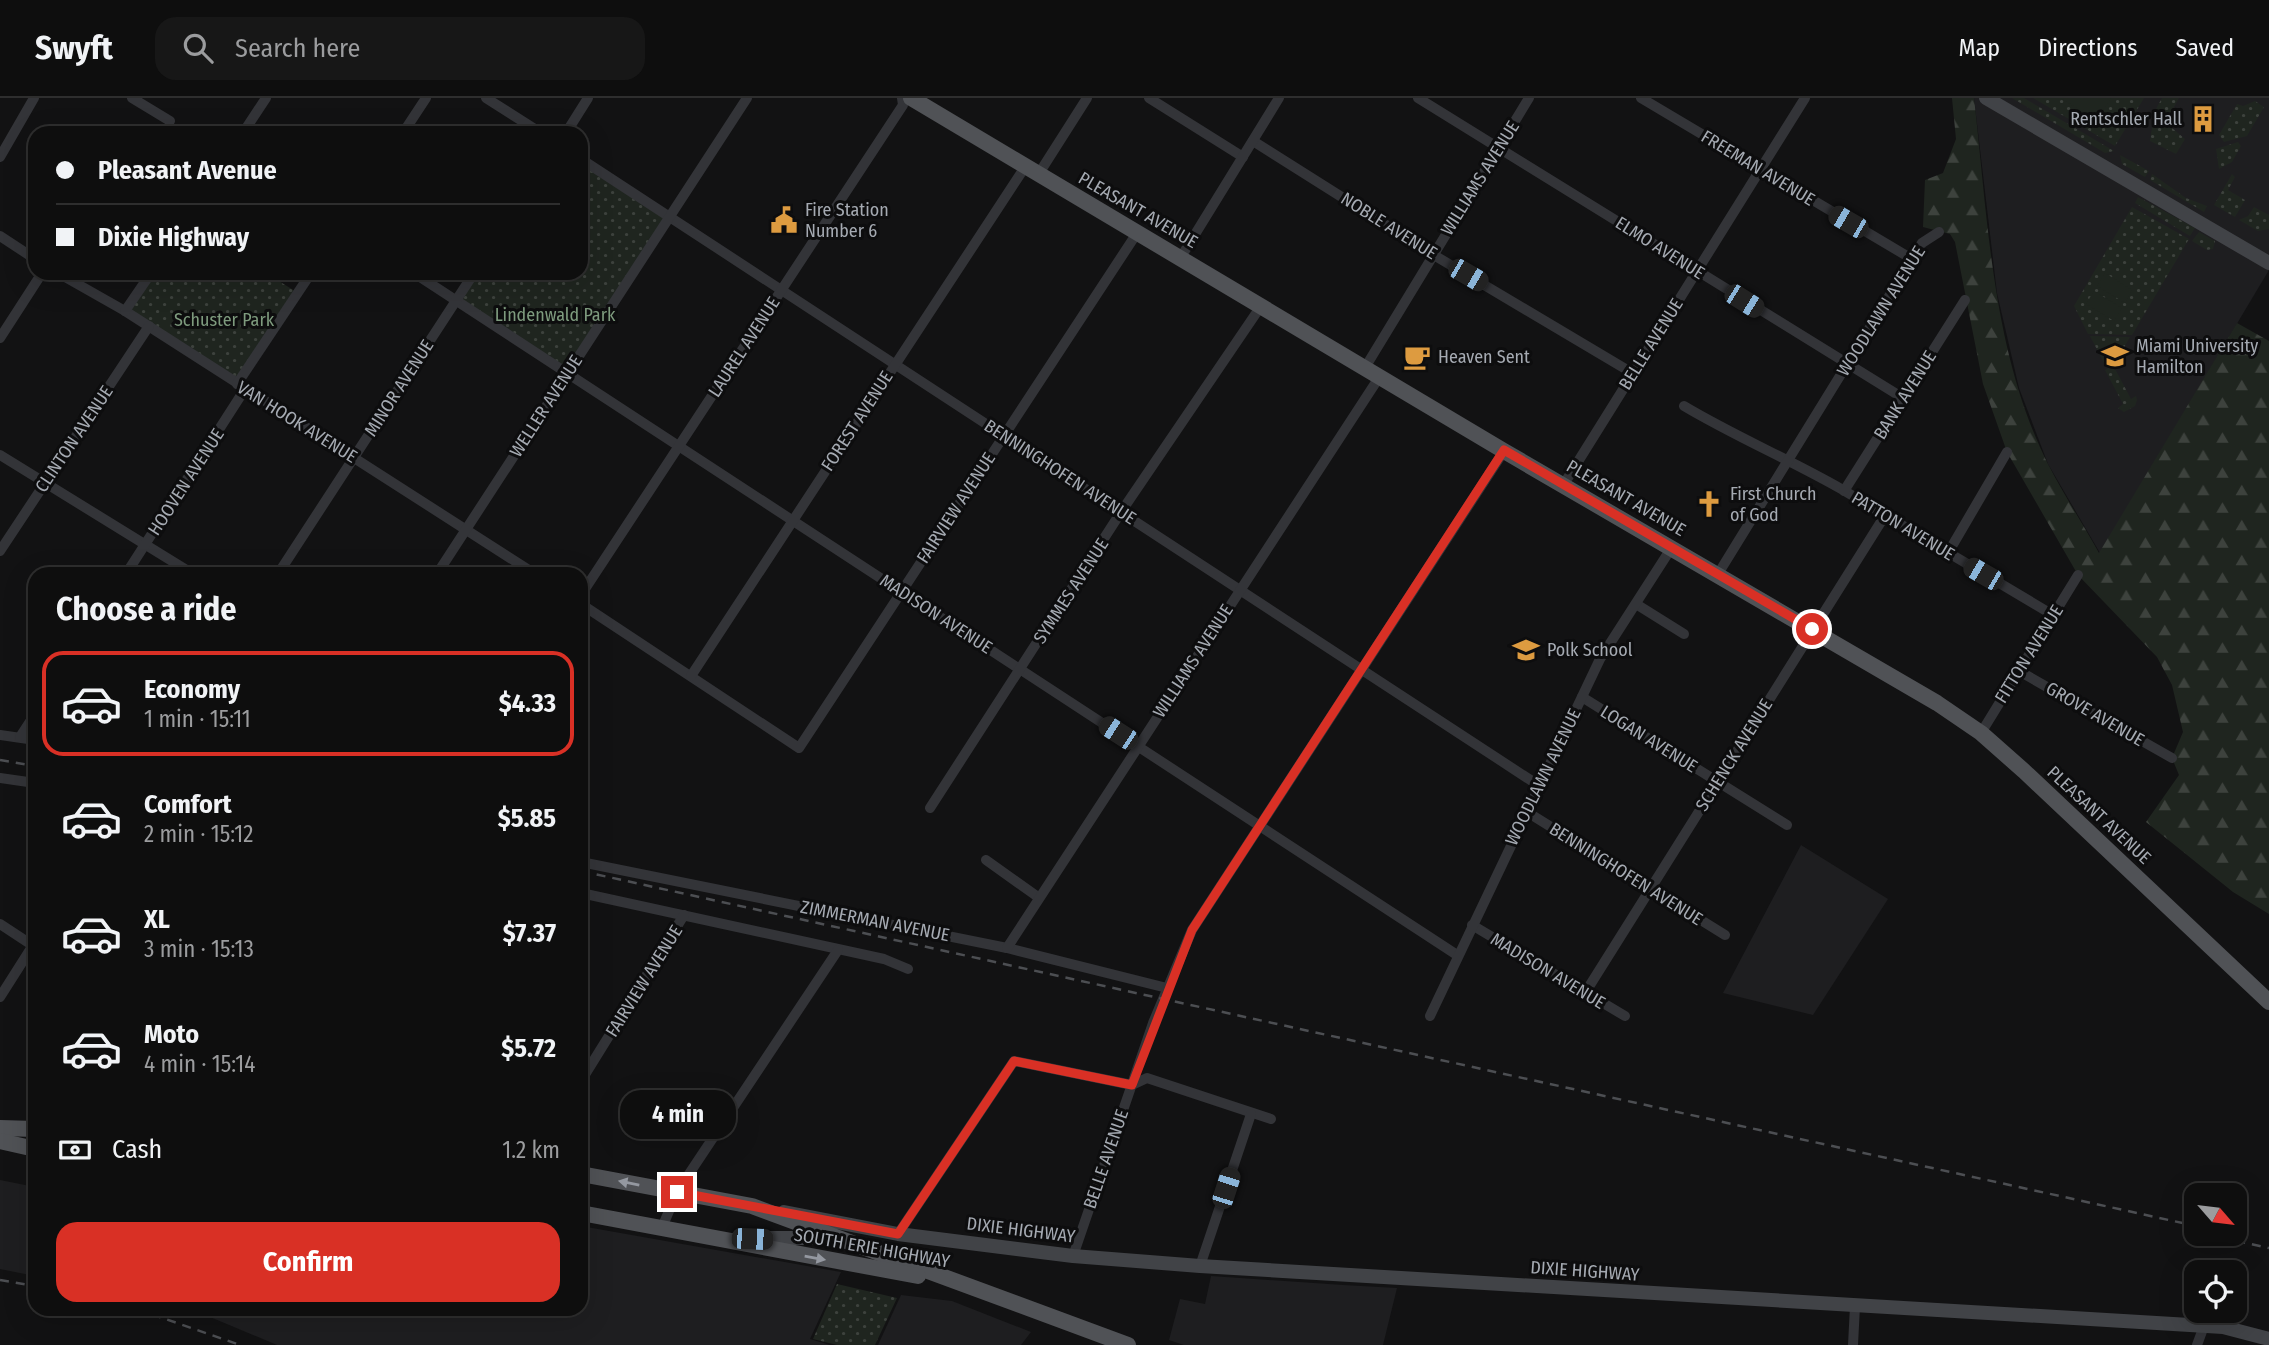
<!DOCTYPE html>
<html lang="en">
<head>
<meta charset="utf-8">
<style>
  body { margin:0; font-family:"Fira Sans Condensed",sans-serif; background:#171717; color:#f1f3f6; height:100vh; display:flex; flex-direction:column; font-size:26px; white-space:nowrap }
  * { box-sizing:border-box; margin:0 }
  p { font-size:23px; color:#9b9c9e }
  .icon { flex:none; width:38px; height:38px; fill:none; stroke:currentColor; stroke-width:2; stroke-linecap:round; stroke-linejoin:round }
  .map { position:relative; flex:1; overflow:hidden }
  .panel { position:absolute; left:28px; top:469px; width:560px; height:749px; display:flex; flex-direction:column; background:#0e0e0e; border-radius:21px; box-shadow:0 7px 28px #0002,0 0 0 2px #2e2e2e }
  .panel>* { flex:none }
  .hud { position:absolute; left:28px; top:28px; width:560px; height:154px; border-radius:21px; box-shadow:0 7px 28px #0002,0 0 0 2px #2e2e2e; display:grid; align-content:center; height:154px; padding:0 28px; background:#0e0e0e }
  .needle { width:46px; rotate:118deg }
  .fabs { position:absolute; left:2184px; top:1085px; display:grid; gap:14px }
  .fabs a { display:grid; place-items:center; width:63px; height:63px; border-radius:14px; background:#0e0e0e; box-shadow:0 7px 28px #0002,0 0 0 2px #2e2e2e; font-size:35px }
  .end { position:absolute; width:32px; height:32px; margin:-16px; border:9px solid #d93025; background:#fff; box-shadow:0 0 0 4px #fff }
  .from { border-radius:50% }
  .bubble { position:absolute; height:49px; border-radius:21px; background:#0e0e0e; box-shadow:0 7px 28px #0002,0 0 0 2px #2e2e2e; font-size:23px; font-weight:700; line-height:49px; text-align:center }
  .car { position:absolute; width:21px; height:42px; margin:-21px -10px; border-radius:9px; box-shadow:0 0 5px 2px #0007; background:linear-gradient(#222 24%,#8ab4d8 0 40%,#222 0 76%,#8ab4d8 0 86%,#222 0) }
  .hud b { display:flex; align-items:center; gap:24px; height:66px; font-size:26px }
  .hud b+b { border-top:2px solid #2e2e2e }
  .hud i { width:18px; height:18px; background:#f1f3f6 }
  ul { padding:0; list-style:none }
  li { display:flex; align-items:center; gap:21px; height:105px; margin:0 14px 10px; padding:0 14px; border:4px solid transparent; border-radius:21px }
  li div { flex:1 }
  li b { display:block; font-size:26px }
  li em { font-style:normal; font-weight:700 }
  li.on { border-color:#d93025 }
  li>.icon { width:63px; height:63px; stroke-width:1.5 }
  h2 { padding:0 28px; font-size:32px; line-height:84px }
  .pay { display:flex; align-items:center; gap:18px; height:77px; padding:0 28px; font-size:26px }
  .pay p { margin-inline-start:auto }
  .action { display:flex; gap:14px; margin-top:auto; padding:14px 28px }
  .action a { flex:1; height:80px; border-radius:21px; background:#d93025; color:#fff; font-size:28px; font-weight:700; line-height:80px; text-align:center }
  header { display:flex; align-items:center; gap:42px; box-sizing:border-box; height:98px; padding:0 35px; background:#0e0e0e; border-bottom:2px solid #2e2e2e }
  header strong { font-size:33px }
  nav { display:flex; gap:38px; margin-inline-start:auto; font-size:24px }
  .search { width:490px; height:63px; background:#171717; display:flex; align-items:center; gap:18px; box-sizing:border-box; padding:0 24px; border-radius:21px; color:#9b9c9e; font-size:26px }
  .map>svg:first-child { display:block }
  .built { fill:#1e1e20 }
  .grass { fill:url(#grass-dots) }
  .forest { fill:url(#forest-firs) }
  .pitch { fill:#1f251f }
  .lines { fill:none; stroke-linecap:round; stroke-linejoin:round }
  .street { stroke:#333438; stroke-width:10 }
  .secondary { stroke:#414347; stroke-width:14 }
  .primary { stroke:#505256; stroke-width:16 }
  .rail { stroke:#4c4e52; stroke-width:2.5; stroke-dasharray:9 7; stroke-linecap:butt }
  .oneway { fill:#9498a0 }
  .route { stroke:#d93025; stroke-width:9 }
  .labels { text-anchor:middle; stroke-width:6; stroke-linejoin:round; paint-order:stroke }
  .poi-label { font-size:18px; fill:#a5aab2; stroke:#0d0d0e; text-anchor:start }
  .street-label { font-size:18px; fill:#a5aab2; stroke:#0d0d0e }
  .park-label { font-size:18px; fill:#7e9b7e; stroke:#0d0d0e }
</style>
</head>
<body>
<header>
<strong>Swyft</strong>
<div class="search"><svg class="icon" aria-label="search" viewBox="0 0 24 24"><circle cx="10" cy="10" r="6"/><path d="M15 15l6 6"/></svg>Search here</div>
<nav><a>Map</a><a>Directions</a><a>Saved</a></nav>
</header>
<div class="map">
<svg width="2269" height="1247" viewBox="0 0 2269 1247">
  <defs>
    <pattern id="grass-dots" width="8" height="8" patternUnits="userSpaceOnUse" patternTransform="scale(1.75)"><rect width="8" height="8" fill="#1f251f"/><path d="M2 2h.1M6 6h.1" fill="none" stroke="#3d423d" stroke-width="1.8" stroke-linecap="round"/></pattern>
    <pattern id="forest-firs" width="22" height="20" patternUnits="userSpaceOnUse" patternTransform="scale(1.75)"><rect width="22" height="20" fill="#1f251f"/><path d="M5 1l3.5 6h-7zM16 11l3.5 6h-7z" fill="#3d423d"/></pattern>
  </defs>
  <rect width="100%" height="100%" fill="#121213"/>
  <g class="built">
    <path d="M1974 0H2269V172L2100 455 2048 366 2019 290 1997 195Z"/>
    <path d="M1801 747 1888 801 1813 917 1723 895Z"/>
    <path d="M0 1082 35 1089V1178L0 1171Z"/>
    <path d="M581 1128 841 1174 810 1241 830 1247H277L191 1211H581Z"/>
    <path d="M1211 1178 1343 1187 1397 1190 1383 1247H1184L1169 1242 1180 1201 1205 1206Z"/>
    <path d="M901 1197 952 1203 1031 1234 1021 1247H878Z"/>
  </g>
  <g class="grass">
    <path d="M2012 0H2024L2114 53 2105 55Z"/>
    <path d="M2033 0H2144L2115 48Z"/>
    <path d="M2162 0H2179L2169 18 2156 11Z"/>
    <path d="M2255 3 2264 9 2247 38 2224 44 2219 37 2237 6 2243 8Z"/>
    <path d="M2154 15 2169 23 2171 29 2185 41 2176 56 2150 43Z"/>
    <path d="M2238 44 2241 48 2232 64 2219 71 2216 51Z"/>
    <path d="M2120 57 2149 73 2145 79 2122 66Z"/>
    <path d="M581 61 672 120 566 276 456 202 474 175H581Z"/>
    <path d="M2152 76 2186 100 2207 108 2204 114 2150 82Z"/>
    <path d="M2232 76 2235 79 2228 92 2245 102 2235 119 2214 107Z"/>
    <path d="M2138 99 2195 130 2190 138 2135 105Z"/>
    <path d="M2132 109 2189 141 2132 237 2088 236 2074 208Z"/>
    <path d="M2254 109 2269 117V131L2258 133 2239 122 2248 118Z"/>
    <path d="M2199 134 2215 143 2213 151 2207 152 2192 143Z"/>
    <path d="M151 175H266L298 195 237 286 125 213Z"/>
    <path d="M2090 238 2130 239 2118 260 2105 267Z"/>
    <path d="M2113 267 2131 301 2136 298 2137 302 2135 308 2124 314 2118 310 2123 306 2105 272Z"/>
    <path d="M837 1186 897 1200 875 1247H837L813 1241Z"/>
  </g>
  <path class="forest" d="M1952 0H1974C1988 122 1992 256 2049 368 2064 397 2083 426 2099 455L2237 225 2269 243V816L2233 794 2146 724 2179 677 2172 660 2183 634 2172 587 2157 559 2078 477 2007 354 1983 286 1955 144 1950 136 1923 129 1925 82 1943 75 1956 41Z"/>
  <g class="pitch">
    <path d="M2061 0H2111L2096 23Z"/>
    <path d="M2105 175 2132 192 2125 205 2097 188Z"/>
    <path d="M2094 193 2122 210 2114 223 2086 206Z"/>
  </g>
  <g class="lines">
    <g class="street">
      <path d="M132 0 170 23"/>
      <path d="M486 0 541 35"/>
      <path d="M1149 0 1243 59"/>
      <path d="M1418 0 1903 300"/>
      <path d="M1641 0 1912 161"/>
      <path d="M243 35 266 0"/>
      <path d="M403 35 426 0"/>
      <path d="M566 35 588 0"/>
      <path d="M1253 43 1432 156 1634 276"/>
      <path d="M0 59 34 0"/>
      <path d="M581 61 1538 687"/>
      <path d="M1038 77 1087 0"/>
      <path d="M0 138 35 161"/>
      <path d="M1181 159 1279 0"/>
      <path d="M58 175 125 213 535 476"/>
      <path d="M414 175 1457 857"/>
      <path d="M125 213 151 175"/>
      <path d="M0 240 42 175"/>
      <path d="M1366 268 1529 0"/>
      <path d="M237 286 311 175"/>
      <path d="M1684 308C1736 339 1791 362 1843 392 1913 434 1983 476 2053 517"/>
      <path d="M0 357 193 476"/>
      <path d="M1564 386 1805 0"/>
      <path d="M1844 393 1965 202"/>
      <path d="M0 453 149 228"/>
      <path d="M1948 455 2007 354"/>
      <path d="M126 476 245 291"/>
      <path d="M278 476 474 175"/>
      <path d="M437 476 747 0"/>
      <path d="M1718 476 1912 161 1922 145 1939 134"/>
      <path d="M581 497 903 7 902 0"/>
      <path d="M581 506 799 650 1137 135"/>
      <path d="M1636 506 1684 536"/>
      <path d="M2019 573 2172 660"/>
      <path d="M691 578 1025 69"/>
      <path d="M1582 599 1787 727"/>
      <path d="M1981 635 2078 477"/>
      <path d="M0 637 35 642"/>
      <path d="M20 639 35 616"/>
      <path d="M0 680 35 685"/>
      <path d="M930 710 1121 414 1261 208"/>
      <path d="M1527 714 1725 837"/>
      <path d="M986 762 1038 799"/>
      <path d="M581 764 1007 850 1167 890"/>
      <path d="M581 795 884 861 908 871"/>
      <path d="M0 826 35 849"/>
      <path d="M1472 827 1625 918"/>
      <path d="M1007 850 1380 278"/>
      <path d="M1585 895 1884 419"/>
      <path d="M0 899 35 844"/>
      <path d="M1430 918 1600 561 1672 449"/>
      <path d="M581 983 684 817"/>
      <path d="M661 1132 677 1094 838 852"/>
      <path d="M898 1136 1014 963 1132 987 1147 980 1271 1021"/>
      <path d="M1073 1158 1153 925 1192 832 1504 353"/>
      <path d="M1200 1168 1251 1016"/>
      <path d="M1853 1247 1855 1208"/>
      <path d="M2197 1247 2204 1228"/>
    </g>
    <g class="secondary">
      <path d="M1986 0 2269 165"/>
      <path d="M784 1114 898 1136 1073 1158 1200 1168 2223 1229 2269 1241"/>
      <path d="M746 1140H834"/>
    </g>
    <g class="primary">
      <path d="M911 0 1504 353 1937 605 1981 635 2024 673 2269 904"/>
      <path d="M0 1030 35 1031"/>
      <path d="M0 1043 35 1051"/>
      <path d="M581 1076 752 1108 1128 1247"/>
      <path d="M581 1115 918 1178"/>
    </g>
    <g class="rail">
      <path d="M0 662 35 668"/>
      <path d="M581 773 2196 1128"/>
      <path d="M2205 1136 2269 1150"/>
      <path d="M0 1182 35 1188"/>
      <path d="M137 1211 240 1247"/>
    </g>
  </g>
  <defs><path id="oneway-solid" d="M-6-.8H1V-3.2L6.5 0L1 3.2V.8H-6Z" transform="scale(1.75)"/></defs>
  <g class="oneway">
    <use href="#oneway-solid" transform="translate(629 1085) rotate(-169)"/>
    <use href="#oneway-solid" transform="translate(815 1160) rotate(10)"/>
  </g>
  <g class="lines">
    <path class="route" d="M677 1094 898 1136 1014 963 1132 987 1192 832 1504 352 1812 531"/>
  </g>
  <defs>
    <symbol id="building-bare" viewBox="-9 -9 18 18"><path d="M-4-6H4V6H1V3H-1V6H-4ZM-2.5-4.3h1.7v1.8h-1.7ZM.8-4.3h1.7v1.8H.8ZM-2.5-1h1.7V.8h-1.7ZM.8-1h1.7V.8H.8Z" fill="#dd9b40" stroke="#0d0d0e" stroke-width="2.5" paint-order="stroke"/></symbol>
    <symbol id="civic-bare" viewBox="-9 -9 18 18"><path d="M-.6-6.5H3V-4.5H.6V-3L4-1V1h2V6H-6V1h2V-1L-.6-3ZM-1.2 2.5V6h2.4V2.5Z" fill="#dd9b40" stroke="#0d0d0e" stroke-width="2.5" paint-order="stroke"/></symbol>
    <symbol id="university-bare" viewBox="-9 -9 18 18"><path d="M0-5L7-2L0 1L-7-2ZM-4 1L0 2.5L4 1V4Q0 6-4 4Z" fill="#dd9b40" stroke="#0d0d0e" stroke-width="2.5" paint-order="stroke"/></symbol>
    <symbol id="cafe-bare" viewBox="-9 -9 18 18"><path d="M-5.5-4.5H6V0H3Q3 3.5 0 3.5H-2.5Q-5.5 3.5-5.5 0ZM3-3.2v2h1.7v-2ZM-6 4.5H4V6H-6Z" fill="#dd9b40" stroke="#0d0d0e" stroke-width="2.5" paint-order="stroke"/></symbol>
    <symbol id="church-bare" viewBox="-9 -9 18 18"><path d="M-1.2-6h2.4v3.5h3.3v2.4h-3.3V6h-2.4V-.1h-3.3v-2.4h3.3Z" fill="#dd9b40" stroke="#0d0d0e" stroke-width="2.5" paint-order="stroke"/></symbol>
    <symbol id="school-bare" viewBox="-9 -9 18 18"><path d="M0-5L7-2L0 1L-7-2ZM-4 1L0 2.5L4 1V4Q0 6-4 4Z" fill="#dd9b40" stroke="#0d0d0e" stroke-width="2.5" paint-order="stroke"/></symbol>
  </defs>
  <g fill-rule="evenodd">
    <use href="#building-bare" x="2184" y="2" width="38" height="38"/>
    <use href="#civic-bare" x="765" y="103" width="38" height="38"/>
    <use href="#university-bare" x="2096" y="239" width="38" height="38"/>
    <use href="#cafe-bare" x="1398" y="240" width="38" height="38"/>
    <use href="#church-bare" x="1690" y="387" width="38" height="38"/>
    <use href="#school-bare" x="1507" y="533" width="38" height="38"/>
  </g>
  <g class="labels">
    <g class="poi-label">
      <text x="2182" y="27" text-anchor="end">Rentschler Hall</text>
      <text x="805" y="118">Fire Station<tspan x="805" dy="21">Number 6</tspan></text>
      <text x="2136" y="254">Miami University<tspan x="2136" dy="21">Hamilton</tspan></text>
      <text x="1438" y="265">Heaven Sent</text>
      <text x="1730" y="402">First Church<tspan x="1730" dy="21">of God</tspan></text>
      <text x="1547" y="558">Polk School</text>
    </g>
    <g class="street-label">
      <text transform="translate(1758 70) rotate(31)" y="6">FREEMAN AVENUE</text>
      <text transform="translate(1480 80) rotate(-58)" y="6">WILLIAMS AVENUE</text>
      <text transform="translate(1138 112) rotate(30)" y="6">PLEASANT AVENUE</text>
      <text transform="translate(1389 128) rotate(32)" y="6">NOBLE AVENUE</text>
      <text transform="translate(1660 150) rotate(32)" y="6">ELMO AVENUE</text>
      <text transform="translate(1881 213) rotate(-58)" y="6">WOODLAWN AVENUE</text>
      <text transform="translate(1651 246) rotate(-58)" y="6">BELLE AVENUE</text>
      <text transform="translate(744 249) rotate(-57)" y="6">LAUREL AVENUE</text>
      <text transform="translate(399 290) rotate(-57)" y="6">MINOR AVENUE</text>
      <text transform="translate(1905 297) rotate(-58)" y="6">BANK AVENUE</text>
      <text transform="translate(546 308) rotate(-57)" y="6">WELLER AVENUE</text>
      <text transform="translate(857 323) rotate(-57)" y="6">FOREST AVENUE</text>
      <text transform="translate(297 324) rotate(32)" y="6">VAN HOOK AVENUE</text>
      <text transform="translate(74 341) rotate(-56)" y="6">CLINTON AVENUE</text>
      <text transform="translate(1060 374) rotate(33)" y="6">BENNINGHOFEN AVENUE</text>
      <text transform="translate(186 384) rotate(-57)" y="6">HOOVEN AVENUE</text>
      <text transform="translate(1626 400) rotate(30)" y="6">PLEASANT AVENUE</text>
      <text transform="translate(956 410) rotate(-57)" y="6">FAIRVIEW AVENUE</text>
      <text transform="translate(1903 428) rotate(31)" y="6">PATTON AVENUE</text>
      <text transform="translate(1071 493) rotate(-57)" y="6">SYMMES AVENUE</text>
      <text transform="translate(936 516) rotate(33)" y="6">MADISON AVENUE</text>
      <text transform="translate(2029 556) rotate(-58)" y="6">FITTON AVENUE</text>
      <text transform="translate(1193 563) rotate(-57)" y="6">WILLIAMS AVENUE</text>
      <text transform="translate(2095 616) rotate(30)" y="6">GROVE AVENUE</text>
      <text transform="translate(1649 641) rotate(32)" y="6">LOGAN AVENUE</text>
      <text transform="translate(1734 657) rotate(-58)" y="6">SCHENCK AVENUE</text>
      <text transform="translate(1543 679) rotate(-64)" y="6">WOODLAWN AVENUE</text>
      <text transform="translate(2099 717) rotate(43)" y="6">PLEASANT AVENUE</text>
      <text transform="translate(1626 776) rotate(32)" y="6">BENNINGHOFEN AVENUE</text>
      <text transform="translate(875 823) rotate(11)" y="6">ZIMMERMAN AVENUE</text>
      <text transform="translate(1548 873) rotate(31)" y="6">MADISON AVENUE</text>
      <text transform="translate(644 883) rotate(-58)" y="6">FAIRVIEW AVENUE</text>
      <text transform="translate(1106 1061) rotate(-71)" y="6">BELLE AVENUE</text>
      <text transform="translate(1021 1132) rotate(7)" y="6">DIXIE HIGHWAY</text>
      <text transform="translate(872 1150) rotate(10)" y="6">SOUTH ERIE HIGHWAY</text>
      <text transform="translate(1585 1173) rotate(4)" y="6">DIXIE HIGHWAY</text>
    </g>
    <g class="park-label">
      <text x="555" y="223">Lindenwald Park</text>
      <text x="224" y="228">Schuster Park</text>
    </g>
  </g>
</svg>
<div class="fabs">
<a><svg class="needle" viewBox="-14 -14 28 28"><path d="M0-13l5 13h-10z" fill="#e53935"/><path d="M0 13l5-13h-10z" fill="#9b9c9e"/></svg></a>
<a><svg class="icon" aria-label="locate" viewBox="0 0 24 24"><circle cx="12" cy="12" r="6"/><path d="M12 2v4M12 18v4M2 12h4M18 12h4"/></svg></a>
</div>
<i class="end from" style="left:1812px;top:531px"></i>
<i class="end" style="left:677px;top:1094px"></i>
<div class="bubble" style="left:620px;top:992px;width:116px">4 min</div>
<i class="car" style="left:1848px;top:124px;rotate:300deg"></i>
<i class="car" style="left:1468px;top:177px;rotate:120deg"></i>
<i class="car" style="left:1744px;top:203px;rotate:122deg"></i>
<i class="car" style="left:1983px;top:476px;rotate:300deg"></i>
<i class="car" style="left:1118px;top:635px;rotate:303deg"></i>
<i class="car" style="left:1226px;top:1090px;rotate:18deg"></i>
<i class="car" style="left:752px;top:1141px;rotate:92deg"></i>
<div class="hud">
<b><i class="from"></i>Pleasant Avenue</b>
<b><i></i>Dixie Highway</b>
</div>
<section class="panel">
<h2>Choose a ride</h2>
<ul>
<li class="on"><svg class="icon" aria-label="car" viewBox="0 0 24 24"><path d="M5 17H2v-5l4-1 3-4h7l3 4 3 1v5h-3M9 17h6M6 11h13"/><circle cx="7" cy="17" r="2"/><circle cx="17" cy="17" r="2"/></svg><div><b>Economy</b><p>1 min · 15:11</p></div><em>$4.33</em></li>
<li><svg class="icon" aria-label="car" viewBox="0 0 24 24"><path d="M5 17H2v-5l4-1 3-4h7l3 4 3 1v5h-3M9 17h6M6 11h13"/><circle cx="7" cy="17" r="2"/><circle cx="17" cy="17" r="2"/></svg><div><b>Comfort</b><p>2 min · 15:12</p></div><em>$5.85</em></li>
<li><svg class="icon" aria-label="car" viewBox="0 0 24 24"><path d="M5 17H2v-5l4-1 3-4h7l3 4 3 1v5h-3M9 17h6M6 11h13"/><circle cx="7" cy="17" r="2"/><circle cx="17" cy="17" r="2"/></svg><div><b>XL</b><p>3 min · 15:13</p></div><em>$7.37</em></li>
<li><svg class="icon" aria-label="car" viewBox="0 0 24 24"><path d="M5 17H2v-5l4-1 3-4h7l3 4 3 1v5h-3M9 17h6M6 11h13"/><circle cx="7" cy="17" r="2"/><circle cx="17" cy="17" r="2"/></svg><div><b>Moto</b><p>4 min · 15:14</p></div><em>$5.72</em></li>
</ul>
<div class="pay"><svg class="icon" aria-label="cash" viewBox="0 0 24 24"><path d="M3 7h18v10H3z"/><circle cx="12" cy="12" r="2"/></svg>Cash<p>1.2 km</p></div>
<div class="action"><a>Confirm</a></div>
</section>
</div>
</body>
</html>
